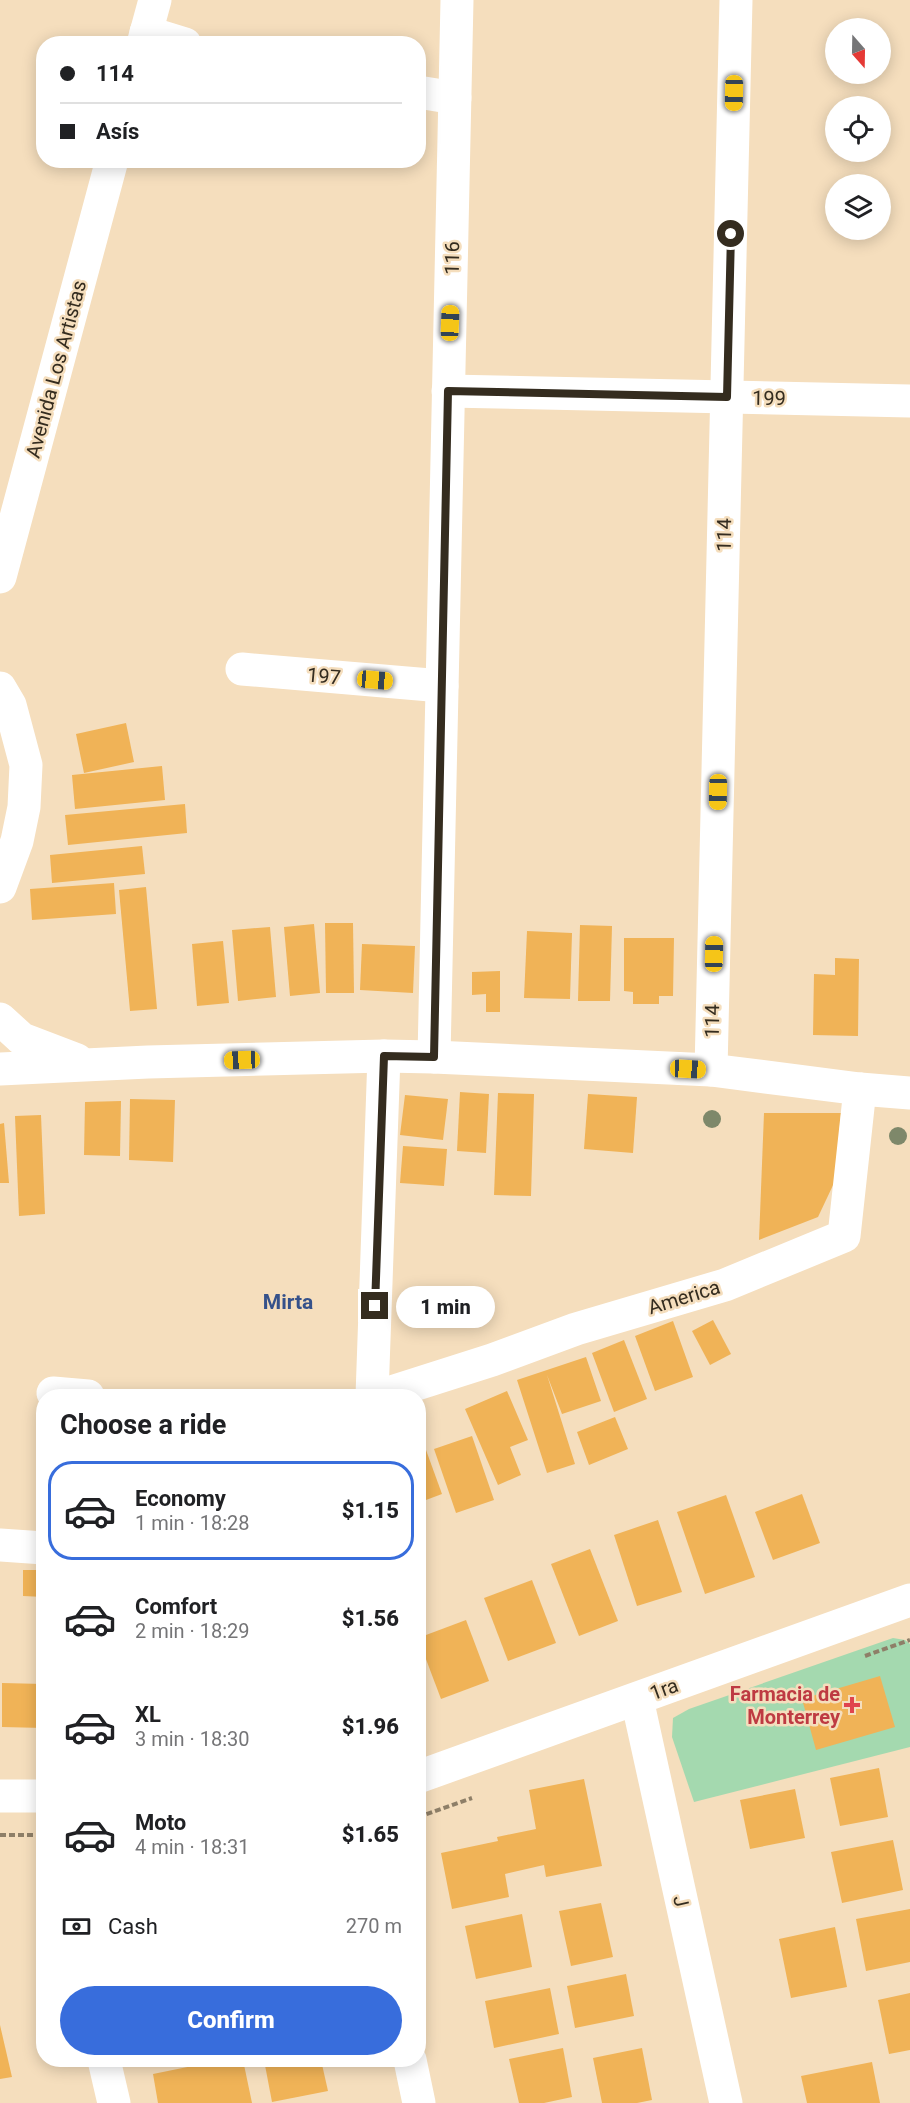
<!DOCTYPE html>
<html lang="en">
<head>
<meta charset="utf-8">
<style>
  body { margin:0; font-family:Roboto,sans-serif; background:#f6f6f6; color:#202124; height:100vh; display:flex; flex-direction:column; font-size:22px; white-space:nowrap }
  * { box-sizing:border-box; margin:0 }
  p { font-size:20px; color:#757577 }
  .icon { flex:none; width:33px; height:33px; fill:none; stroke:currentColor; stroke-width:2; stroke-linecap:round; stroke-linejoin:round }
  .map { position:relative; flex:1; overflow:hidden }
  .details { position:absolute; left:36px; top:1389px; width:390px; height:678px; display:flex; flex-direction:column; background:#fff; border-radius:24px; box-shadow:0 3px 15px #0003 }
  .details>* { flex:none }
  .guide { position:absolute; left:36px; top:36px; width:390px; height:132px; border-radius:24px; box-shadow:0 3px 15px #0003; display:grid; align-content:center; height:132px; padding:0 24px; background:#fff }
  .needle { width:39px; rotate:160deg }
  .tools { position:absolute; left:825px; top:18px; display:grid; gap:12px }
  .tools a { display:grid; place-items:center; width:66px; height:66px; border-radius:50%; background:#fff; box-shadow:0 3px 15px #0003; font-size:30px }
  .end { position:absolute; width:27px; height:27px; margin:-14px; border:8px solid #342c1f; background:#fff; box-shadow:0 0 0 3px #fff }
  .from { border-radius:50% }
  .bubble { position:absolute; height:42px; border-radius:21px; background:#fff; box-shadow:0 3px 15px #0003; font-size:20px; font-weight:800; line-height:42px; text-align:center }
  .car { position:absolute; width:18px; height:36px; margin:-18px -9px; border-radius:8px; box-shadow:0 0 4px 2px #0007; background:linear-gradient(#f5c518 24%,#345 0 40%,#f5c518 0 76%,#345 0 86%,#f5c518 0) }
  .guide b { display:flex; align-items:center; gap:21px; height:57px; font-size:22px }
  .guide b+b { border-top:2px solid #e0e0e0 }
  .guide i { width:15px; height:15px; background:#202124 }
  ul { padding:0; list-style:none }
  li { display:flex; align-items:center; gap:18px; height:99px; margin:0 12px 9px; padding:0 12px; border:3px solid transparent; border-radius:24px }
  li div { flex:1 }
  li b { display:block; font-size:22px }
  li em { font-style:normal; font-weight:800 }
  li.active { border-color:#386ddc }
  li>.icon { width:54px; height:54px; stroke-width:1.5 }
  h2 { padding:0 24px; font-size:27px; line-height:72px }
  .pay { display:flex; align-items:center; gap:15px; height:66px; padding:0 24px; font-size:22px }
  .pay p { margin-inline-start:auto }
  .button { display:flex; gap:12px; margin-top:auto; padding:12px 24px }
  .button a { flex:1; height:69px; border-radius:36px; background:#386ddc; color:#fff; font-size:24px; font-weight:800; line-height:69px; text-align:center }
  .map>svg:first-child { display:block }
  .green { fill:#a4d9af }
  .building { fill:#f0b357 }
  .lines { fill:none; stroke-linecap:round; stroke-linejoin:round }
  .path { stroke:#8e7f68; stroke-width:4; stroke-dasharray:6 3; stroke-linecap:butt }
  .minor { stroke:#fff; stroke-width:33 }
  .tertiary { stroke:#fff; stroke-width:33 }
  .secondary { stroke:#fff; stroke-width:33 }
  .tree { fill:#7e886a }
  .route { stroke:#342c1f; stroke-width:8 }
  .health-dot { fill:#e0444e; stroke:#f5debd; stroke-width:2 }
  .labels { text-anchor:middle; stroke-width:5; stroke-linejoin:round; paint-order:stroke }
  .street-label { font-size:20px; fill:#342c1f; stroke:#f5debd }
  .health-label { font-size:20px; font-weight:bold; fill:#be3a42; stroke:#f5debd; text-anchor:end }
  .neighbourhood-label { font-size:21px; font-weight:bold; fill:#35518a; stroke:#f5debd }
</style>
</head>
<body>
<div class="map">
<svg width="910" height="2103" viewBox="0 0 910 2103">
  <rect width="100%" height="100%" fill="#f5debd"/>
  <path class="green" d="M893 1638 905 1640 910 1644V1747L694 1802 672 1737 673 1718 689 1709Z"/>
  <g class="building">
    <path d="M126 723 134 762 84 773 76 734Z"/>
    <path d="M162 766 165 800 75 809 72 775Z"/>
    <path d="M185 804 187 833 68 845 65 815Z"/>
    <path d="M142 846 145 874 52 883 50 855Z"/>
    <path d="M114 883 116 914 32 920 30 889Z"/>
    <path d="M146 887 157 1009 130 1011 119 890Z"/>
    <path d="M325 923H353L354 993H326Z"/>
    <path d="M314 924 320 993 290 996 284 927Z"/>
    <path d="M580 925 612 926 610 1001H578Z"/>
    <path d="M270 927 276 997 238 1001 232 930Z"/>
    <path d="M527 931 572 933 570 999 524 998Z"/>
    <path d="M624 938H674L673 996H659V1004H633V992L624 991Z"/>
    <path d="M223 941 229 1003 197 1006 192 944Z"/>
    <path d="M362 944 415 946 413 993 360 990Z"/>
    <path d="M835 958 859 959 858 1036 813 1035 814 974 835 975Z"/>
    <path d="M500 971V1012H486V994L472 995V972Z"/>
    <path d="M460 1092 489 1094 486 1153 457 1151Z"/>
    <path d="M498 1093 534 1094 531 1196 494 1195Z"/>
    <path d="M588 1094 637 1097 633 1153 584 1149Z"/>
    <path d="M405 1095 448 1099 443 1140 400 1135Z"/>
    <path d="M130 1099 175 1100 173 1162 129 1160Z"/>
    <path d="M121 1101 120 1156 84 1155 85 1102Z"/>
    <path d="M764 1113H841L835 1181 818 1217 759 1240Z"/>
    <path d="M41 1115 45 1214 19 1216 15 1116Z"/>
    <path d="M4 1123 9 1183H0V1124Z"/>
    <path d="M403 1146 447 1149 444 1186 400 1183Z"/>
    <path d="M713 1320 731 1354 710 1365 692 1331Z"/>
    <path d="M673 1321 693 1377 655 1391 635 1336Z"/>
    <path d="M624 1340 647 1399 614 1412 592 1353Z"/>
    <path d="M586 1357 601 1401 562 1414 547 1375 575 1464 547 1473 517 1380Z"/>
    <path d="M507 1391 528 1440 510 1447 521 1475 498 1485 465 1409Z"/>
    <path d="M615 1417 628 1449 589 1465 577 1432Z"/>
    <path d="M418 1428 442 1494 418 1503Z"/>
    <path d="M472 1436 494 1500 456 1513 434 1449Z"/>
    <path d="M802 1494 820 1543 773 1560 755 1512Z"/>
    <path d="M726 1495 755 1577 705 1594 677 1512Z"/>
    <path d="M658 1520 682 1592 637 1606 614 1535Z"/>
    <path d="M418 1525 424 1545 418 1546Z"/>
    <path d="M590 1549 618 1621 579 1636 551 1564Z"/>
    <path d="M23 1570H44V1597L23 1596Z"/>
    <path d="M532 1580 556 1643 508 1661 484 1598Z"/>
    <path d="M466 1620 489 1681 441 1699 418 1638Z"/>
    <path d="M880 1676 895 1727 816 1750 802 1699Z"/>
    <path d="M2 1683 44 1684V1728L2 1727Z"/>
    <path d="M879 1768 888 1817 840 1826 830 1778Z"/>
    <path d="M584 1779 602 1866 546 1877 544 1865 505 1874 509 1897 452 1909 441 1853 498 1841 497 1837 536 1829 529 1790Z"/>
    <path d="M795 1789 805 1838 750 1849 740 1800Z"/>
    <path d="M893 1840 903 1890 842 1903 831 1852Z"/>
    <path d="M601 1903 613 1957 571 1966 559 1911Z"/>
    <path d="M910 1909V1962L866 1971 856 1919Z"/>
    <path d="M522 1914 532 1967 476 1979 465 1926Z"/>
    <path d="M835 1927 847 1987 791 1998 779 1939Z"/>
    <path d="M626 1974 634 2016 575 2028 567 1986Z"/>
    <path d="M550 1988 559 2034 494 2048 485 2001Z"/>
    <path d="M910 1993V2050L889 2054 878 2000Z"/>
    <path d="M0 2025 12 2077 0 2079Z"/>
    <path d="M563 2048 572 2097 544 2103H519L509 2059Z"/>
    <path d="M642 2048 652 2100 637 2103H602L593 2058Z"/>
    <path d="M222 2060H243L252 2103H158L153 2074Z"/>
    <path d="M264 2060H321L328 2091 272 2102Z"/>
    <path d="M872 2062 880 2103H807L801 2076Z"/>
  </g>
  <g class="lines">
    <g class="path">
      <path d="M865 1656 910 1640"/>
      <path d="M418 1817 472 1798"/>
      <path d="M0 1835H44"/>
    </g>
    <g class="minor">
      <path d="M146 32 185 44"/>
      <path d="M143 44 155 0"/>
      <path d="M418 92 455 98"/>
      <path d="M448 391 910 401"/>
      <path d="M0 577 112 160"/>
      <path d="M242 669 442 686"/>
      <path d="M434 1057 457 0"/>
      <path d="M711 1070 736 0"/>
      <path d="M53 1393 88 1396"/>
      <path d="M372 1396 384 1056"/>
      <path d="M379 1396 492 1360 576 1329 725 1285 844 1236 860 1089"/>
      <path d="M0 1545 44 1548"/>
      <path d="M637 1699 726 2103"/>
      <path d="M104 2060 114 2103"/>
      <path d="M410 2060 419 2103"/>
    </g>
    <g class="tertiary">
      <path d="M418 1777 910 1600"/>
      <path d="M0 1796H44"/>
    </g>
    <g class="secondary">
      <path d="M0 688 10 705 26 765 24 807 17 841 0 887"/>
      <path d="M0 1019 22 1039 77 1060"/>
      <path d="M0 1069 148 1062 384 1056 434 1057 711 1070 860 1089 910 1093"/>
    </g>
  </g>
  <g class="tree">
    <circle cx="712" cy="1119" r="9"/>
    <circle cx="898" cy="1136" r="9"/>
  </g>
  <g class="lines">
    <path class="route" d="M375 1306 384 1056 434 1057 448 391 727 397 731 234"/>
  </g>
  <path class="health-dot" d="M849 1696h6v6h6v6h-6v6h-6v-6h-6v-6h6z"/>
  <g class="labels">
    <g class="street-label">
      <text transform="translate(452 258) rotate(-89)" y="7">116</text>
      <text transform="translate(56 369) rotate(-75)" y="7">Avenida Los Artistas</text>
      <text transform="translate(769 398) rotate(1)" y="7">199</text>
      <text transform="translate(724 535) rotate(-89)" y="7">114</text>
      <text transform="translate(324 676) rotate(5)" y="7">197</text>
      <text transform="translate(712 1021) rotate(-89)" y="7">114</text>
      <text transform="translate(684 1297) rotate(-17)" y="7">America</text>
      <text transform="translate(664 1689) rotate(-20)" y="7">1ra</text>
      <text transform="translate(681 1901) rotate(77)" y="7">J</text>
    </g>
    <g class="health-label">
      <text x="840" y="1701">Farmacia de<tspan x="840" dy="23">Monterrey</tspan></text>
    </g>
    <g class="neighbourhood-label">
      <text x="288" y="1309">Mirta</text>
    </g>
  </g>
</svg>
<div class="tools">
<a><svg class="needle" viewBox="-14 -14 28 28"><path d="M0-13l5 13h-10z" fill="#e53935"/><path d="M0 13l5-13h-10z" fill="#757577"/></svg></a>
<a><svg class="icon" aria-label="locate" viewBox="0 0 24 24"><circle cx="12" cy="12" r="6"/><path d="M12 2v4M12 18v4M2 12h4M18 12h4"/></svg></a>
<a><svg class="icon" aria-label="layers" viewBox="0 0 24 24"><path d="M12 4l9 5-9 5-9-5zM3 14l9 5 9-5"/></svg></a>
</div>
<i class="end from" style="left:731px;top:234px"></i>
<i class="end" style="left:375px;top:1306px"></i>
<div class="bubble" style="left:396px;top:1286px;width:99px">1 min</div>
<i class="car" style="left:734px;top:93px;rotate:181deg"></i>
<i class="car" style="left:450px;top:323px;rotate:2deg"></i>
<i class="car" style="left:375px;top:680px;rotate:95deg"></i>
<i class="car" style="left:718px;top:792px;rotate:181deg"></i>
<i class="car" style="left:714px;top:954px;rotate:1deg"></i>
<i class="car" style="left:242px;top:1060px;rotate:268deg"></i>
<i class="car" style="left:688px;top:1069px;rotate:93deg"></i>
<div class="guide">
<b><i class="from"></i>114</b>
<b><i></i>Asís</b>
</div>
<section class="details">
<h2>Choose a ride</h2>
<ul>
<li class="active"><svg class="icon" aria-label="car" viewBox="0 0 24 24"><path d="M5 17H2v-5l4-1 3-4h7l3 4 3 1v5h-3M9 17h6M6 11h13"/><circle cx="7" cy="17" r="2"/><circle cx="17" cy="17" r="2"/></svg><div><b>Economy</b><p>1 min · 18:28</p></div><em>$1.15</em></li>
<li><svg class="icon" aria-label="car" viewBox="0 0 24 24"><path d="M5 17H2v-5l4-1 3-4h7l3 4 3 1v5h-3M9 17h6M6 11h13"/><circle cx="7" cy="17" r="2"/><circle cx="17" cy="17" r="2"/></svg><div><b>Comfort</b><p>2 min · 18:29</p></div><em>$1.56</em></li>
<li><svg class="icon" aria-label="car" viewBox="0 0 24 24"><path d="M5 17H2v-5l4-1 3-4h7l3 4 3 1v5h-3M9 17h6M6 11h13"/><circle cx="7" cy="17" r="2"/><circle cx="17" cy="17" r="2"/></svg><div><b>XL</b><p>3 min · 18:30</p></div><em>$1.96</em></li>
<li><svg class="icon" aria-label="car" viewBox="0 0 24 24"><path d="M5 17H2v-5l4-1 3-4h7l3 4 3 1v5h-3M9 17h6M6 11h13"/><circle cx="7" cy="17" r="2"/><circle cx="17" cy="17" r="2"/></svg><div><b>Moto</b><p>4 min · 18:31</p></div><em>$1.65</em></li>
</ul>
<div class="pay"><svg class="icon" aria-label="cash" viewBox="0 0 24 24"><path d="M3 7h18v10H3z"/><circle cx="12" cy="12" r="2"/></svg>Cash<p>270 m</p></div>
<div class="button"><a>Confirm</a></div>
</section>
</div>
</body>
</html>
